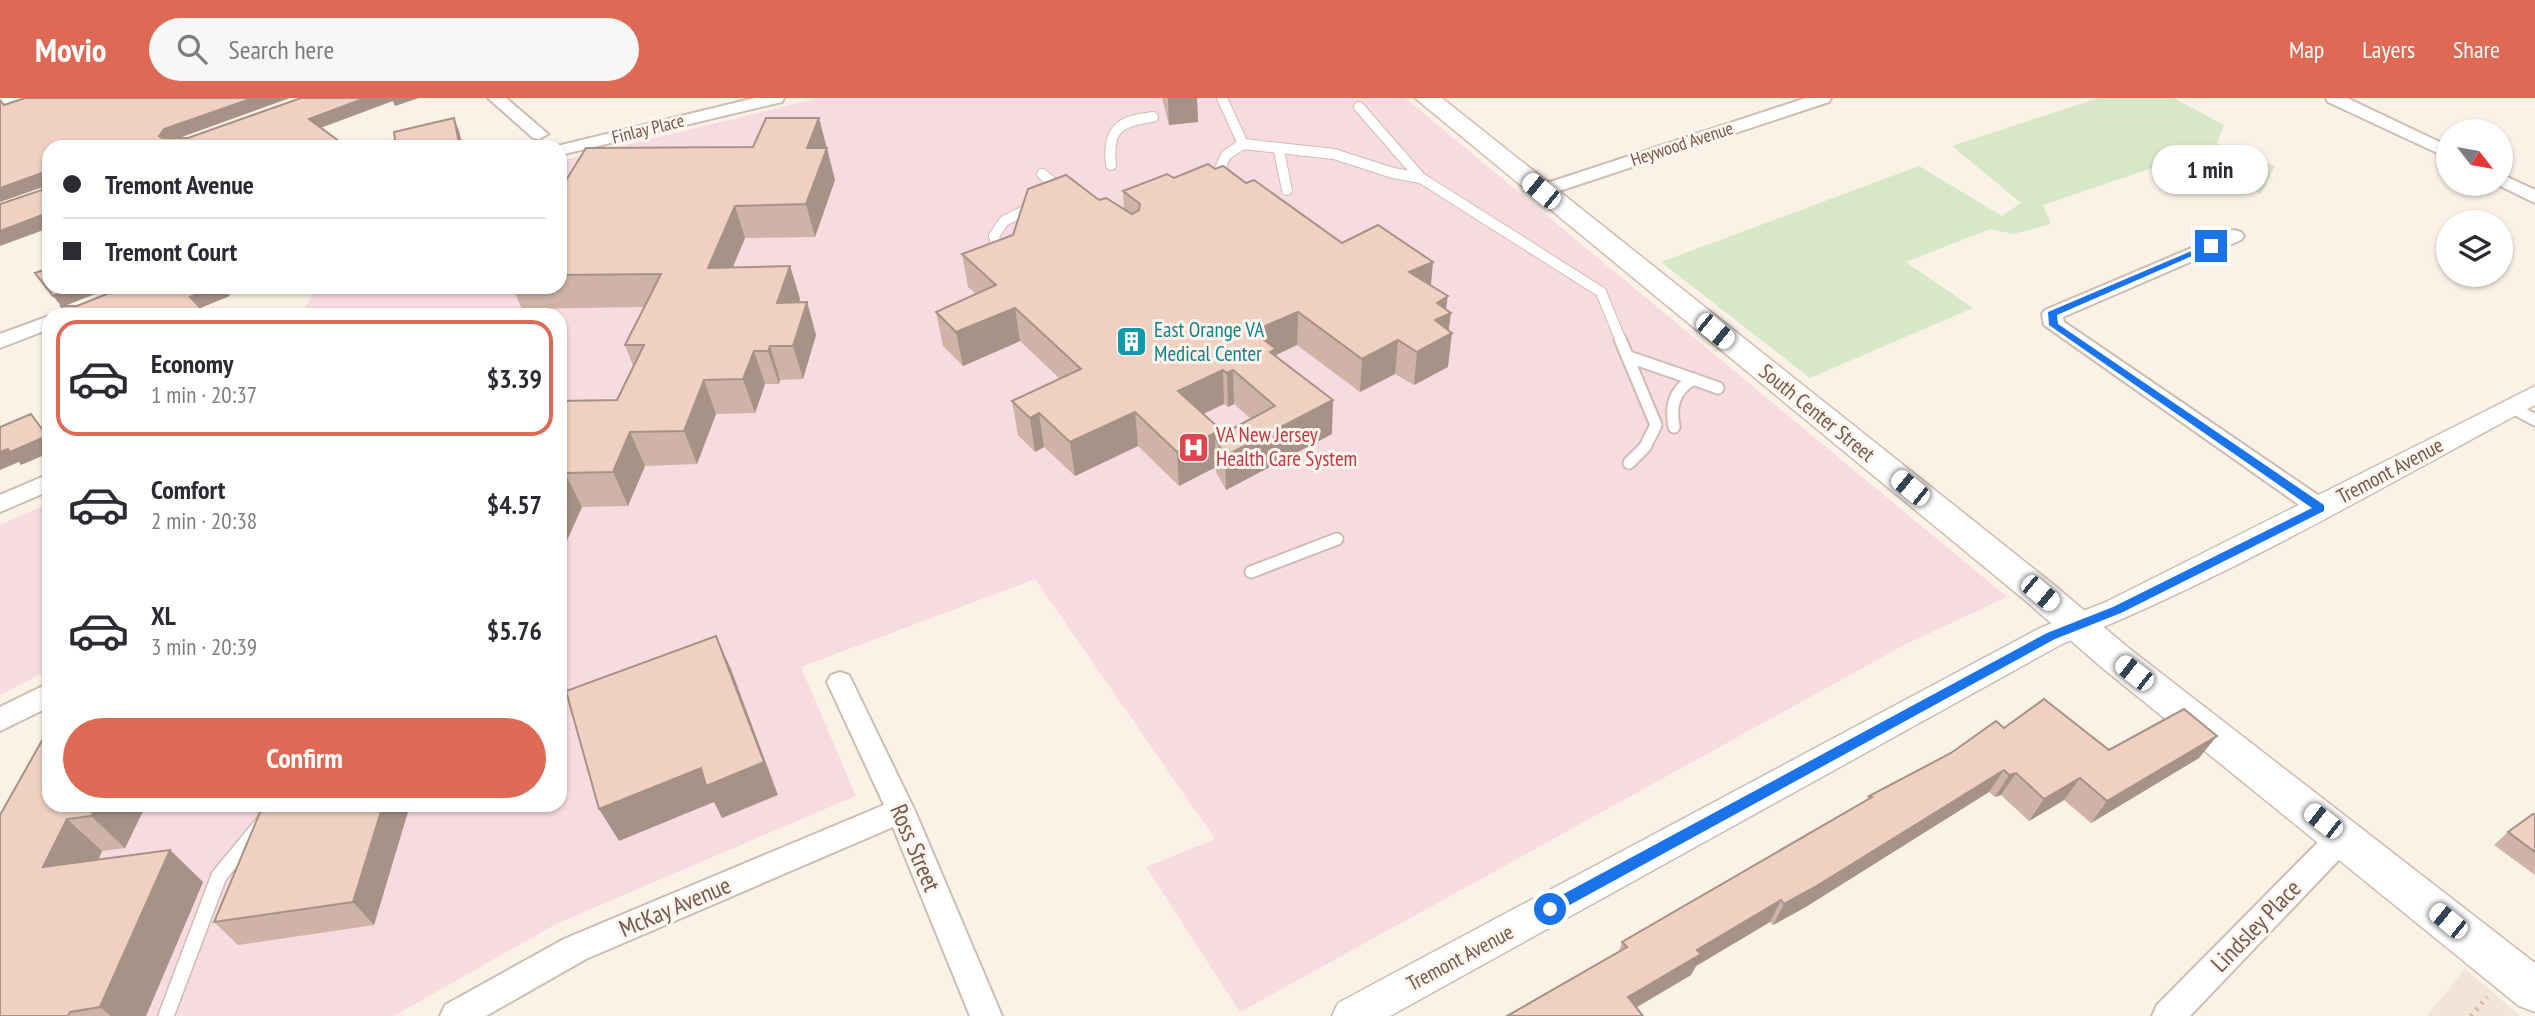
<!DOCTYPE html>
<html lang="en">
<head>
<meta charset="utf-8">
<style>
  body { margin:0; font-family:"PT Sans Narrow",sans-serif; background:#f7f7f7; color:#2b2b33; height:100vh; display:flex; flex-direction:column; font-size:26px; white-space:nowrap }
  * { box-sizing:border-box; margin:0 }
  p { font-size:23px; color:#7c7c81 }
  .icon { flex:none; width:38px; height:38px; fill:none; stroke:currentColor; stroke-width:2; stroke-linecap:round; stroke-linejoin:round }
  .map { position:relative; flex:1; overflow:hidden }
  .drawer { position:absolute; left:42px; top:210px; width:525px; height:504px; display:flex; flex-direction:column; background:#fff; border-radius:21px; box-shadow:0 2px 5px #0004 }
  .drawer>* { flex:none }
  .hud { position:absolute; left:42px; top:42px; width:525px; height:154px; border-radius:21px; box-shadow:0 2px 5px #0004; display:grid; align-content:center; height:154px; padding:0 21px; background:#fff }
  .needle { width:46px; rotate:121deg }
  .controls { position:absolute; left:2436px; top:21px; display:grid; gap:14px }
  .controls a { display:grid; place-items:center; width:77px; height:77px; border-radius:50%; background:#fff; box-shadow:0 2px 5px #0004; font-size:35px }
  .end { position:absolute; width:32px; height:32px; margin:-16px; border:9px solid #1a73e8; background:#fff; box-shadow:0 0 0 4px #fff }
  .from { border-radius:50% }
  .bubble { position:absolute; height:49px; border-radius:24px; background:#fff; box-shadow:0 2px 5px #0004; font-size:23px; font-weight:800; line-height:49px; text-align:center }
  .car { position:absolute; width:21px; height:42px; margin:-21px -10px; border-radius:9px; box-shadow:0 0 5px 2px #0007; background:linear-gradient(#fff 24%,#345 0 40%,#fff 0 76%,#345 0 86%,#fff 0) }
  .hud b { display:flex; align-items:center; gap:24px; height:66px; font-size:26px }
  .hud b+b { border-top:2px solid #e1e1e2 }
  .hud i { width:18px; height:18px; background:#2b2b33 }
  ul { padding:12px 0 0; list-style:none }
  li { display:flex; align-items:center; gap:21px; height:116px; margin:0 14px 10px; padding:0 7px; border:4px solid transparent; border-radius:21px }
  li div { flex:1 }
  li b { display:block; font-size:26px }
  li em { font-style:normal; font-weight:800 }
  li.current { border-color:#de6954 }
  li>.icon { width:63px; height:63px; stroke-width:1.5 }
  .button { display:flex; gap:14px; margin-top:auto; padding:14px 21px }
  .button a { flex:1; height:80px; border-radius:42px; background:#de6954; color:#fff; font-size:28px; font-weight:800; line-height:80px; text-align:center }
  header { display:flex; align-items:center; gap:42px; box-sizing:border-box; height:98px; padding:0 35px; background:#de6954; color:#fff }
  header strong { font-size:33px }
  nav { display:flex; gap:38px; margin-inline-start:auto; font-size:24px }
  .search { width:490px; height:63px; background:#f7f7f7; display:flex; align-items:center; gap:18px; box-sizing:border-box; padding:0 24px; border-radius:38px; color:#7c7c81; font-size:26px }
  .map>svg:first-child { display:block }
  .residential { fill:#f2e4d6 }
  .medical { fill:#f8dbe1 }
  .green { fill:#d6e8c6 }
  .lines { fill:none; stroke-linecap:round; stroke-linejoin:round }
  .service-far2-casing { stroke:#cfbcb1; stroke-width:12 }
  .service-far1-casing { stroke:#cfbcb1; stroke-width:15 }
  .service-casing { stroke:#cfbcb1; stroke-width:18 }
  .minor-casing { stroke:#cfbcb1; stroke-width:4 }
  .tertiary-casing { stroke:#cfbcb1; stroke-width:3 }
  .secondary-casing { stroke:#d1bbae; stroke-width:3 }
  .path { stroke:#d4b3a4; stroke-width:5; stroke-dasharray:2 6; stroke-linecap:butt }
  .service-far2 { stroke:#fff; stroke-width:10 }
  .service-far1 { stroke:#fff; stroke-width:11 }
  .service { stroke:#fff; stroke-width:15 }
  .minor { fill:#fff; fill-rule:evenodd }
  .tertiary { fill:#fff; fill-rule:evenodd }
  .secondary { fill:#fff; fill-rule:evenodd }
  .wall { fill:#ceb3a6; fill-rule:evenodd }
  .shaded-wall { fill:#a79287 }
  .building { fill:#efd0c1; stroke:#a79287; stroke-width:2 }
  .route { fill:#1a73e8 }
  .labels { text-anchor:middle; stroke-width:6; stroke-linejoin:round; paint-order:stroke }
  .far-street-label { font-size:18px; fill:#74584d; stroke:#fef6ee }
  .culture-label { font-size:21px; fill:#0d838f; stroke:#fef6ee; text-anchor:start }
  .street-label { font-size:21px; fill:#74584d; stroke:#fef6ee }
  .health-label { font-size:21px; fill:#be3a42; stroke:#fef6ee; text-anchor:start }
  .near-street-label { font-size:24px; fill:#74584d; stroke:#fef6ee }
</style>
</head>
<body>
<header>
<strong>Movio</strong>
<div class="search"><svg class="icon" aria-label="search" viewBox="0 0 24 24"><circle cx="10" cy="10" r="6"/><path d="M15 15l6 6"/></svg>Search here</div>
<nav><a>Map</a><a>Layers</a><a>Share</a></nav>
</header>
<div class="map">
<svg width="2535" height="918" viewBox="0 0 2535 918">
  <rect width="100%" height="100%" fill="#fbf2e7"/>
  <path class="residential" d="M2465 871 2520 918H2427Z"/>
  <g class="medical">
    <path d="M818 0H1405L2007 499 1906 546 1240 914 1146 769 1215 741 1035 481 801 569 856 698 556 826 394 918H0L61 707H560V217H301L317 189H560V63Z"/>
    <path d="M49 405V572L0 597V427Z"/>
  </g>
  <path class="green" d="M2098 0H2174L2224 27 2217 46 2275 68 2261 96 2182 60 2043 107 2051 126 2013 136 1990 131 1906 164 1973 210 1810 280 1661 164 1919 68 2002 118 2021 105 1952 48Z"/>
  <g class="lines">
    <defs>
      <g id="service-far2">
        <path d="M1243 46 1334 56 1393 75 1421 80 1359 9"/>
        <path d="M1279 53 1287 92"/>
        <path d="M1111 67C1107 31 1119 23 1153 19"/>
        <path d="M1218 75 1226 57 1243 46 1222 0"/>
        <path d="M1042 76 1061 91"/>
        <path d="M1421 80 1601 194 1621 243"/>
        <path d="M1003 156 997 152 994 138 1004 123 1034 108"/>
      </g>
      <g id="service-far1">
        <path d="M1620 241 1656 327 1645 349 1629 365"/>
        <path d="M1629 259 1693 281"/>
        <path d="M2511 309 2535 322"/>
        <path d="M1674 329C1670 307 1674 293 1693 281L1718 290"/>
        <path d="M1251 474 1337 441"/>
      </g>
      <path id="service" d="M166 918 219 778 266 721 271 707"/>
      <g id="minor">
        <path d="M0 0H25L23 4 0 10Z"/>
        <path d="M488 0H506L548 36 539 41 533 40Z"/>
        <path d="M755 0H784L782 4 560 57V49H553Z"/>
        <path d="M1806 0H1831L1829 4 1547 97 1541 98 1532 93 1535 89Z"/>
        <path d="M2326 0H2347L2448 48V60L2328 4Z"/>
        <path d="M2501 76 2535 92V105L2496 86H2501Z"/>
        <path d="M2234 132 2241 134 2244 138 2241 142 2063 219 2064 224 2328 404 2332 410 2328 416 2320 418 2312 416 2044 227 2042 216 2045 212Z"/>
        <path d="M49 218V231L0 250V236Z"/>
        <path d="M49 376V393L0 414V397Z"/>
        <path d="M840 574 849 577 915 713 1002 918H970L893 729 586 861 486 918H440L445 907 564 841 884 707 827 584 831 577Z"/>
        <path d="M49 585V609L0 633V609Z"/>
        <path d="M2343 725 2353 729 2358 738 2353 747 2190 918H2152L2157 907 2333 729Z"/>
      </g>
      <path id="tertiary" d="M2535 288V307C2380 390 2226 481 2062 546L1390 918H1332L1338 905 2040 530 2106 504Z"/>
      <path id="secondary" d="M1415 0H1442L2053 486 2126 548 2535 865V914L2519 908 2100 568 2027 504Z"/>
    </defs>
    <use href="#service-far2" class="service-far2-casing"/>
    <use href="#service-far1" class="service-far1-casing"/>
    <use href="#service" class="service-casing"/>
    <use href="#minor" class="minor-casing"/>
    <use href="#tertiary" class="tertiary-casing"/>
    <use href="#secondary" class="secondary-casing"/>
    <path class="path" d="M2471 918 2487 899"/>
    <use href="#service-far2" class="service-far2"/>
    <use href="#service-far1" class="service-far1"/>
    <use href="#service" class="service"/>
    <use href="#minor" class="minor"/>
    <use href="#tertiary" class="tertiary"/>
    <use href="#secondary" class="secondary"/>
  </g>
  <g class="wall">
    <path d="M1162 0H1197L1198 24 1169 27Z"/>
    <path d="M819 20 835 82 815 139 745 140 733 169 790 168 800 201 799 204H807L816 237 803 281 780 282 779 286H765L755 315 716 316 697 366 645 368 628 408 582 409 560 458V303L617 302 633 268 625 247 644 209 522 211 512 189H560V92L753 49Z"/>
    <path d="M1215 71 1246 85 1342 145 1431 188 1446 211 1449 233 1448 269 1414 287 1395 276 1360 294 1297 247 1276 257V258L1332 336 1226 392 1216 374V369L1179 388 1138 348 1075 378 1044 349 1035 354 1018 337 1012 303 1060 281 1020 243 963 268 943 248 936 214 976 196 968 189 962 156 1099 102 1124 111 1123 93ZM1224 306 1228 309 1234 306 1251 321 1221 337V332L1203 316Z"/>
    <path d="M2004 630 2109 652 2199 660 2091 725 2064 702 2029 723 2001 697 1995 699 1989 694 1804 810 1773 827 1770 824 1696 868 1691 877 1636 909 1506 918 1619 854 1622 844 1866 703 1869 698Z"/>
    <path d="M146 707 125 750 102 753 99 761 170 752 203 784 146 918H0V717Z"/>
    <path d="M410 707 374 827 238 847 214 824Z"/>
    <path d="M2535 717V777L2494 747 2508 734Z"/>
  </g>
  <g class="shaded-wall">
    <path d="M253 0H290L171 43 166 49 159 38 164 31Z"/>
    <path d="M365 0H419L395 8 393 3 315 32 309 21Z"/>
    <path d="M1168 0H1197L1198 24 1169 27Z"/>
    <path d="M454 20 459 33 463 49H438Z"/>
    <path d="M819 20 835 82 815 139 806 106 807 50Z"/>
    <path d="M42 75 49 87 0 104V90Z"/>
    <path d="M735 108 745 140 719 202 708 170Z"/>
    <path d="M45 116 49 121V130L0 148V133Z"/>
    <path d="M1433 164 1430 197 1409 174Z"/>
    <path d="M790 168 800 201 787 238 777 205Z"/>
    <path d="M75 189H113L62 209 53 198Z"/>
    <path d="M215 189H233L226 192 230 198 198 211 190 199Z"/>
    <path d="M1448 198 1445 217 1451 215 1448 237 1452 235 1448 269 1414 287 1417 254 1437 205Z"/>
    <path d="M807 204 816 237 803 281 793 248Z"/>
    <path d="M1015 210 1020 243 963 268 956 234Z"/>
    <path d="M137 212 140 217H126Z"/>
    <path d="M1298 214 1297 247 1276 257V285L1253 233Z"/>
    <path d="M1398 242 1395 276 1360 294 1362 261Z"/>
    <path d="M770 248 780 282 779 286 768 253Z"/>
    <path d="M754 253 765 286 755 315 743 281Z"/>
    <path d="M1223 272 1224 306 1180 327 1178 293Z"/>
    <path d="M1233 272 1234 306 1228 309 1227 275Z"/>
    <path d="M704 282 716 316 697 366 684 333Z"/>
    <path d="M1333 302 1332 336 1226 392 1225 358Z"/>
    <path d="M1135 314 1138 348 1075 378 1070 344Z"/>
    <path d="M1039 315 1044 349 1035 354 1030 320Z"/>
    <path d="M31 316 49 339V355L21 367 19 364 0 372V354Z"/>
    <path d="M1221 332 1222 352 1215 340 1216 369 1179 388 1177 354Z"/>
    <path d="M630 334 645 368 628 408 613 374Z"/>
    <path d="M565 375 582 409 560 458V386Z"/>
    <path d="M716 538 731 571 778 697 722 720 714 704 619 743 599 711Z"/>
    <path d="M2217 638 2199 660 2091 725 2107 703Z"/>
    <path d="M2004 672 1989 694 1804 810 1773 827 1784 806Z"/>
    <path d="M2016 675 2001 697 1995 699 2009 677Z"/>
    <path d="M2080 680 2064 702 2029 723 2044 701Z"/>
    <path d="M97 707H146L125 750 91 718Z"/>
    <path d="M383 707H410L374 827 353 804Z"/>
    <path d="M67 721 102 753 80 800 43 769Z"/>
    <path d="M170 752 203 784 146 918H111L100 909Z"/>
    <path d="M1781 802 1770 824 1696 868 1691 877 1622 918 1628 899 1697 852Z"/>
  </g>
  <g class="building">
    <path d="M25 0H253L164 31 159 38 162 40H188L301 0H365L309 21 347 49H49V120L45 116 0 133V106L42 92V75L0 90V2L4 7Z"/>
    <path d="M454 20 459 45 438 49H396L394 34Z"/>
    <path d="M766 20H819L807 50H827L806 106 735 108 708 170 790 168 777 205 807 204 793 248H770L768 253H754L743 281 704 282 684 333 630 334 613 374 565 375 560 386V303L617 302 644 247H625L661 176 560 177V92L586 50 753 49Z"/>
    <path d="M1208 66 1215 71 1223 68 1246 85 1254 82 1342 145 1378 127 1433 164 1409 174 1448 198 1437 205 1451 215 1435 222 1452 235 1417 254 1398 242 1362 261 1298 214 1253 233 1276 251 1270 254 1333 302 1225 358 1215 340 1275 308 1233 272 1227 275 1223 272 1178 293 1221 332 1177 354 1135 314 1070 344 1039 315 1030 320 1012 303 1081 271 1015 210 956 234 936 214 996 187 962 156 1013 137 1028 91 1066 77 1099 102 1106 100 1132 116 1139 112 1140 106 1123 93 1167 76 1174 80Z"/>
    <path d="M49 170V189H75L53 198 35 175Z"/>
    <path d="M124 189H215L190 199 207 217H141L137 212 126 217H68L61 208H77Z"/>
    <path d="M31 316 47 338 10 354 8 351 0 354V329Z"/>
    <path d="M716 538 764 664 706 688 701 670 599 711 566 593Z"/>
    <path d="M2044 601 2109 652 2184 611 2217 638 2107 703 2080 680 2044 701 2016 675 2009 677 2004 672 1815 789 1784 806 1781 802 1697 852 1701 856 1628 899 1643 918H1507L1627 849 1622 844 1872 699 1869 698 1951 655 1996 623 2004 630Z"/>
    <path d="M49 630V707H97L91 718 67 721 43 769 170 752 100 909 70 914 68 918H0V717Z"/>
    <path d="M263 707H383L353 804 214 824Z"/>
    <path d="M2533 716 2535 717V754L2508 734Z"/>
  </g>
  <path class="route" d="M2208 146 2215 148 2057 217 2058 226 2324 407V413L2121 515 2055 541 1555 815H1545V806L2047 535 2113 509 2312 410 2049 227 2048 214Z"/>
  <defs>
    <symbol id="building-square" viewBox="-11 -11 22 22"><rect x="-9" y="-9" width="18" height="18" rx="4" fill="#0f9aa8" stroke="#fef6ee"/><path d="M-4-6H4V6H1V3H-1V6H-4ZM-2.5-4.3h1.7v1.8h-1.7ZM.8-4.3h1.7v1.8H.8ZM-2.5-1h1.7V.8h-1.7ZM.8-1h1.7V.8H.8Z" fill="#fff"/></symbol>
    <symbol id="hospital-square" viewBox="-11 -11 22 22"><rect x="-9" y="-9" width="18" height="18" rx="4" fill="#e0444e" stroke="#fef6ee"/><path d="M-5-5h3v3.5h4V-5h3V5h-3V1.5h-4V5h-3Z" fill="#fff"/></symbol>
  </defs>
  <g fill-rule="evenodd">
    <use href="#building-square" x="1114" y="226" width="35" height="35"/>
    <use href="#hospital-square" x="1176" y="332" width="35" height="35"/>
  </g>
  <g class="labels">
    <g class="far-street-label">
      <text transform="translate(648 31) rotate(-14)" y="6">Finlay Place</text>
      <text transform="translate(1682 46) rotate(-18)" y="6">Heywood Avenue</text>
    </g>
    <g class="culture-label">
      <text x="1154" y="239">East Orange VA<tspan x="1154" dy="24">Medical Center</tspan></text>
    </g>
    <g class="street-label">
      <text transform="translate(1817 315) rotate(39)" y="7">South Center Street</text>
      <text transform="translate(2390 373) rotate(-28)" y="7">Tremont Avenue</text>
      <text transform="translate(1460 860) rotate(-28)" y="7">Tremont Avenue</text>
    </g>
    <g class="health-label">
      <text x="1216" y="344">VA New Jersey<tspan x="1216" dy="24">Health Care System</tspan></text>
    </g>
    <g class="near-street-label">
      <text transform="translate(915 750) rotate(67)" y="8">Ross Street</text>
      <text transform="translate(675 809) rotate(-23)" y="8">McKay Avenue</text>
      <text transform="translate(2256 828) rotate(-46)" y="8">Lindsley Place</text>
    </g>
  </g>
</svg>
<div class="controls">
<a><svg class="needle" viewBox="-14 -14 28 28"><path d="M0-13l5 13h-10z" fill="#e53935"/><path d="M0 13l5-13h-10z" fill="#7c7c81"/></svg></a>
<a><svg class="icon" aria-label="layers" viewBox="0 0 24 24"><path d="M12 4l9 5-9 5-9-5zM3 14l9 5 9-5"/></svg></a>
</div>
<i class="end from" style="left:1550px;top:811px"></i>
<i class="end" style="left:2211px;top:148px"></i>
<div class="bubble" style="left:2152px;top:47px;width:116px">1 min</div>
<i class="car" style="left:1541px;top:93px;rotate:309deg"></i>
<i class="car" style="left:1715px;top:233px;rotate:129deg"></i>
<i class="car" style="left:1910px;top:390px;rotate:309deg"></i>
<i class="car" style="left:2040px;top:495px;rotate:130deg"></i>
<i class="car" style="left:2134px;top:575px;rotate:308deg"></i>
<i class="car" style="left:2323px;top:723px;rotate:308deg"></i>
<i class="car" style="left:2448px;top:823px;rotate:309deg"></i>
<div class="hud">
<b><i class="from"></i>Tremont Avenue</b>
<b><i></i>Tremont Court</b>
</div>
<section class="drawer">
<ul>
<li class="current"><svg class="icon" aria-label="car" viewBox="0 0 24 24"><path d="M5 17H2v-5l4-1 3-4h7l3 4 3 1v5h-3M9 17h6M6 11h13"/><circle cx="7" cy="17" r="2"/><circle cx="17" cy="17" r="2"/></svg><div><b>Economy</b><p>1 min · 20:37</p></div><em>$3.39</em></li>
<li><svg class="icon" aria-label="car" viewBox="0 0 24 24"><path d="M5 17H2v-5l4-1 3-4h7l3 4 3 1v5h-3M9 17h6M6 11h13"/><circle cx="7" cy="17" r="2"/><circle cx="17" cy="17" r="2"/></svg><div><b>Comfort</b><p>2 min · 20:38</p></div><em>$4.57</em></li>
<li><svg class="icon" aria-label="car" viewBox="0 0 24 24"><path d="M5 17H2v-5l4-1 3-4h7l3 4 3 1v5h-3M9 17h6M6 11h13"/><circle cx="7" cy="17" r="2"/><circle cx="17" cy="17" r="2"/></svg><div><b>XL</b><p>3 min · 20:39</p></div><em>$5.76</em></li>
</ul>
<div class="button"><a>Confirm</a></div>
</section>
</div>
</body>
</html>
